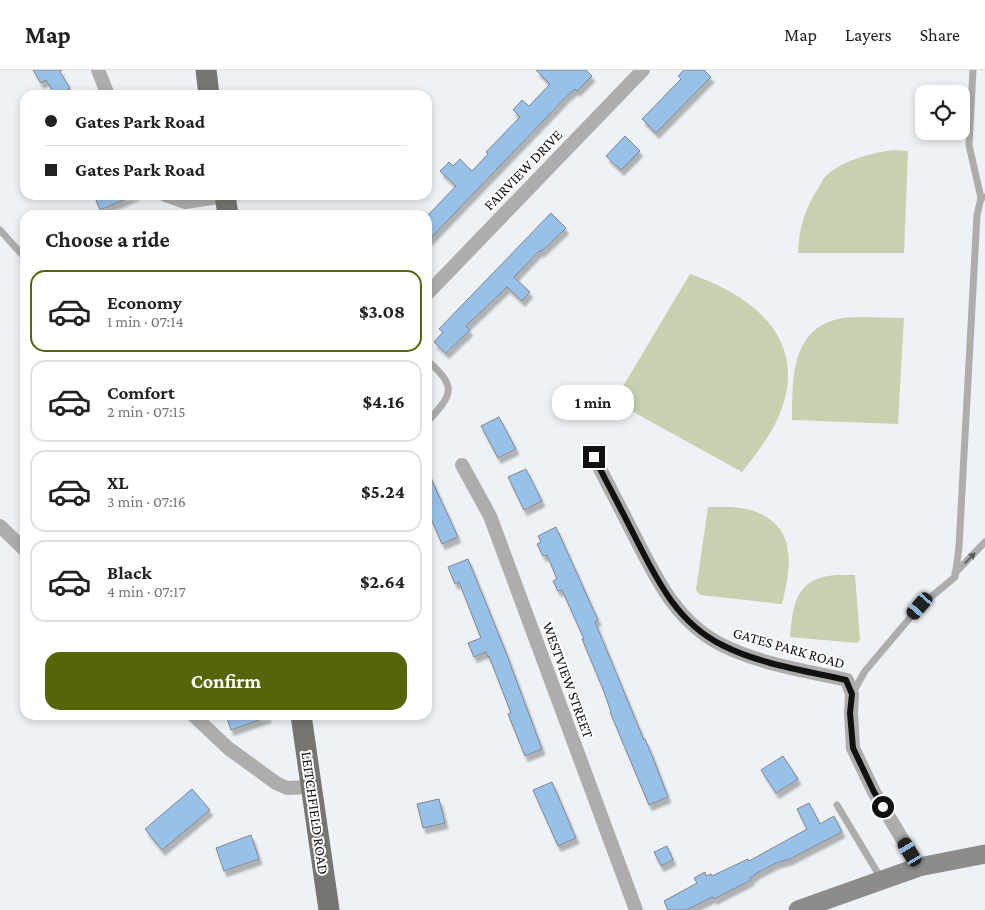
<!DOCTYPE html>
<html lang="en">
<head>
<meta charset="utf-8">
<style>
  body { margin:0; font-family:"Crimson Pro",serif; background:#f6f6f6; color:#222; height:100vh; display:flex; flex-direction:column; font-size:19px; white-space:nowrap }
  * { box-sizing:border-box; margin:0 }
  p { font-size:16px; color:#767676 }
  .icon { flex:none; width:28px; height:28px; fill:none; stroke:currentColor; stroke-width:2; stroke-linecap:round; stroke-linejoin:round }
  .map { position:relative; flex:1; overflow:hidden }
  .side { position:absolute; left:20px; top:140px; width:412px; height:510px; display:flex; flex-direction:column; background:#fff; border-radius:15px; box-shadow:0 2px 8px #0003 }
  .side>* { flex:none }
  .top-card { position:absolute; left:20px; top:20px; width:412px; height:110px; border-radius:15px; box-shadow:0 2px 8px #0003; display:grid; align-content:center; height:110px; padding:0 25px; background:#fff }
  .controls { position:absolute; left:915px; top:15px; display:grid; gap:10px }
  .controls a { display:grid; place-items:center; width:55px; height:55px; border-radius:10px; background:#fff; box-shadow:0 2px 8px #0003; font-size:25px }
  .end { position:absolute; width:22px; height:22px; margin:-11px; border:6px solid #101112; background:#fff; box-shadow:0 0 0 2px #fff }
  .from { border-radius:50% }
  .bubble { position:absolute; height:35px; border-radius:15px; background:#fff; box-shadow:0 2px 8px #0003; font-size:16px; font-weight:700; line-height:35px; text-align:center }
  .car { position:absolute; width:15px; height:30px; margin:-15px -8px; border-radius:6px; box-shadow:0 0 4px 1px #0007; background:linear-gradient(#222 24%,#8ab4d8 0 40%,#222 0 76%,#8ab4d8 0 86%,#222 0) }
  .top-card b { display:flex; align-items:center; gap:18px; height:48px; font-size:19px }
  .top-card b+b { border-top:1px solid #e0e0e0 }
  .top-card i { width:12px; height:12px; background:#222 }
  ul { padding:0; list-style:none }
  li { display:flex; align-items:center; gap:15px; height:82px; margin:0 10px 8px; padding:0 15px; border:2px solid #e0e0e0; border-radius:15px }
  li div { flex:1 }
  li b { display:block; font-size:19px }
  li em { font-style:normal; font-weight:700 }
  li.on { border-color:#56650a }
  li>.icon { width:45px; height:45px; stroke-width:1.5 }
  h2 { padding:0 25px; font-size:22px; line-height:60px }
  .primary-button { display:flex; gap:10px; margin-top:auto; padding:10px 25px }
  .primary-button a { flex:1; height:58px; border-radius:15px; background:#56650a; color:#fff; font-size:20px; font-weight:700; line-height:58px; text-align:center }
  header { display:flex; align-items:center; gap:30px; box-sizing:border-box; height:70px; padding:0 25px; background:#fff; border-bottom:1px solid #e0e0e0 }
  header strong { font-size:24px }
  nav { display:flex; gap:28px; margin-inline-start:auto; font-size:18px }
  .map>svg:first-child { display:block }
  .green { fill:#c6d1af }
  .building { fill:#98c1ea; stroke:#838689; filter:url(#shadow) }
  .lines { fill:none; stroke-linecap:round; stroke-linejoin:round }
  .lane { stroke:#aeadac; stroke-width:7 }
  .street { stroke:#aeadac; stroke-width:14 }
  .secondary { stroke:#8e8c8a; stroke-width:19 }
  .primary { stroke:#777572; stroke-width:21 }
  .oneway { fill:#5f5f5f }
  .route { stroke:#101112; stroke-width:6 }
  .labels { text-anchor:middle; stroke-width:4; stroke-linejoin:round; paint-order:stroke }
  .street-label { font-size:15px; fill:#101112; stroke:#fff }
</style>
</head>
<body>
<header>
<strong>Map</strong>
<nav><a>Map</a><a>Layers</a><a>Share</a></nav>
</header>
<div class="map">
<svg width="985" height="840" viewBox="0 0 985 840">
  <defs>
    <filter id="shadow"><feDropShadow dx="3" dy="5.5" stdDeviation="1" flood-color="#0004"/></filter>
  </defs>
  <rect width="100%" height="100%" fill="#eef1f5"/>
  <g class="green">
    <path d="M894 80 908 81 904 183H798C799 157 805 138 819 117 821 114 823 109 825 107 842 90 871 83 894 80Z"/>
    <path d="M690 204C763 229 815 279 773 358 764 374 753 388 742 402L628 339 618 329 622 318Z"/>
    <path d="M865 247 904 248 898 354 792 350C793 311 790 260 838 249 847 247 857 247 865 247Z"/>
    <path d="M708 437C723 437 740 436 754 441 798 457 791 497 782 534L700 525 696 520Z"/>
    <path d="M837 505H855L860 570 857 573 790 567C793 532 796 508 837 505Z"/>
  </g>
  <g class="building">
    <path d="M33 0H62L60 2 70 18 59 25H55L46 10 41 13Z"/>
    <path d="M536 0H586L592 6 577 21 575 19 565 28 428 171V145L456 116 440 101 449 92 453 96 460 89 472 101 488 84 486 82 520 47 513 40 522 30 529 36 550 14Z"/>
    <path d="M684 0H704L711 7 656 63 642 49 681 9 678 6Z"/>
    <path d="M625 66 640 81 621 100 606 86Z"/>
    <path d="M94 125H136L100 140Z"/>
    <path d="M551 143 566 158 541 182 540 180 514 207 530 222 522 231 507 217 466 256 470 260 446 283 434 272 443 262 439 259Z"/>
    <path d="M499 347 516 379 498 388 481 356Z"/>
    <path d="M526 399 542 431 524 440 508 407Z"/>
    <path d="M428 402 458 467 442 474 428 442Z"/>
    <path d="M556 457 598 550 595 552 644 670 645 669 653 688 668 727 649 735 610 642H611L603 619 582 569H584L562 520 558 521 553 511 557 509 547 485 543 486 537 474 541 472 538 466Z"/>
    <path d="M468 489 505 580 542 679 525 686 508 644 511 643 489 586 488 587 486 582 474 587 468 573 481 568 459 512 455 514 448 497Z"/>
    <path d="M226 645H268V647L231 660Z"/>
    <path d="M783 686 798 709 776 723 761 700Z"/>
    <path d="M552 712 576 768 558 776 533 720Z"/>
    <path d="M192 719 210 740 162 780 145 759Z"/>
    <path d="M439 729 445 753 423 758 417 734Z"/>
    <path d="M809 733 820 754 834 746 842 762 790 789 776 793 755 804V805L750 808 751 810 714 829 713 827 686 840H668L664 831 697 813 694 808 705 802 706 806 711 804 712 806 748 789 749 791 807 759 797 739Z"/>
    <path d="M251 765 259 789 224 801 216 778Z"/>
    <path d="M667 776 673 790 661 796 654 782Z"/>
  </g>
  <g class="lines">
    <g class="lane">
      <path d="M973 0 969 75 981 128"/>
      <path d="M0 160 25 188"/>
      <path d="M428 291C457 317 453 324 428 351"/>
      <path d="M955 503 985 472"/>
      <path d="M852 624 865 601 920 536 955 507 959 477 977 145 981 128 985 127"/>
      <path d="M837 735 882 810"/>
    </g>
    <g class="street">
      <path d="M98 0 108 25"/>
      <path d="M165 125 185 132 225 126"/>
      <path d="M428 223 643 0"/>
      <path d="M594 387C607 413 621 439 634 465 656 508 676 552 722 575 760 594 806 601 847 610L852 624 851 643 853 678 874 722 919 797"/>
      <path d="M462 395 490 446 636 840"/>
      <path d="M0 456 25 480"/>
      <path d="M193 645 228 678 276 713 287 718 311 717"/>
    </g>
    <path class="secondary" d="M798 840 919 797 985 784"/>
    <g class="primary">
      <path d="M206 0 209 25"/>
      <path d="M225 125 228 145"/>
      <path d="M301 645 329 840"/>
    </g>
  </g>
  <defs><path id="oneway-solid" d="M-6-.8H1V-3.2L6.5 0L1 3.2V.8H-6Z" transform="scale(1.25)"/></defs>
  <use class="oneway" href="#oneway-solid" transform="translate(970 488) rotate(-46)"/>
  <g class="lines">
    <path class="route" d="M594 387C607 413 621 439 634 465 656 508 676 552 722 575 759 594 806 601 846 610L852 624 850 643 853 678 874 722 883 737"/>
  </g>
  <g class="labels">
    <g class="street-label">
      <text transform="translate(523 100) rotate(-46)" y="5">FAIRVIEW DRIVE</text>
      <text transform="translate(789 578) rotate(16)" y="5">GATES PARK ROAD</text>
      <text transform="translate(568 610) rotate(70)" y="5">WESTVIEW STREET</text>
      <text transform="translate(315 743) rotate(82)" y="5">LEITCHFIELD ROAD</text>
    </g>
  </g>
</svg>
<div class="controls">
<a><svg class="icon" aria-label="locate" viewBox="0 0 24 24"><circle cx="12" cy="12" r="6"/><path d="M12 2v4M12 18v4M2 12h4M18 12h4"/></svg></a>
</div>
<i class="end from" style="left:883px;top:737px"></i>
<i class="end" style="left:594px;top:387px"></i>
<div class="bubble" style="left:552px;top:315px;width:82px">1 min</div>
<i class="car" style="left:920px;top:536px;rotate:221deg"></i>
<i class="car" style="left:910px;top:782px;rotate:329deg"></i>
<div class="top-card">
<b><i class="from"></i>Gates Park Road</b>
<b><i></i>Gates Park Road</b>
</div>
<section class="side">
<h2>Choose a ride</h2>
<ul>
<li class="on"><svg class="icon" aria-label="car" viewBox="0 0 24 24"><path d="M5 17H2v-5l4-1 3-4h7l3 4 3 1v5h-3M9 17h6M6 11h13"/><circle cx="7" cy="17" r="2"/><circle cx="17" cy="17" r="2"/></svg><div><b>Economy</b><p>1 min · 07:14</p></div><em>$3.08</em></li>
<li><svg class="icon" aria-label="car" viewBox="0 0 24 24"><path d="M5 17H2v-5l4-1 3-4h7l3 4 3 1v5h-3M9 17h6M6 11h13"/><circle cx="7" cy="17" r="2"/><circle cx="17" cy="17" r="2"/></svg><div><b>Comfort</b><p>2 min · 07:15</p></div><em>$4.16</em></li>
<li><svg class="icon" aria-label="car" viewBox="0 0 24 24"><path d="M5 17H2v-5l4-1 3-4h7l3 4 3 1v5h-3M9 17h6M6 11h13"/><circle cx="7" cy="17" r="2"/><circle cx="17" cy="17" r="2"/></svg><div><b>XL</b><p>3 min · 07:16</p></div><em>$5.24</em></li>
<li><svg class="icon" aria-label="car" viewBox="0 0 24 24"><path d="M5 17H2v-5l4-1 3-4h7l3 4 3 1v5h-3M9 17h6M6 11h13"/><circle cx="7" cy="17" r="2"/><circle cx="17" cy="17" r="2"/></svg><div><b>Black</b><p>4 min · 07:17</p></div><em>$2.64</em></li>
</ul>
<div class="primary-button"><a>Confirm</a></div>
</section>
</div>
</body>
</html>
